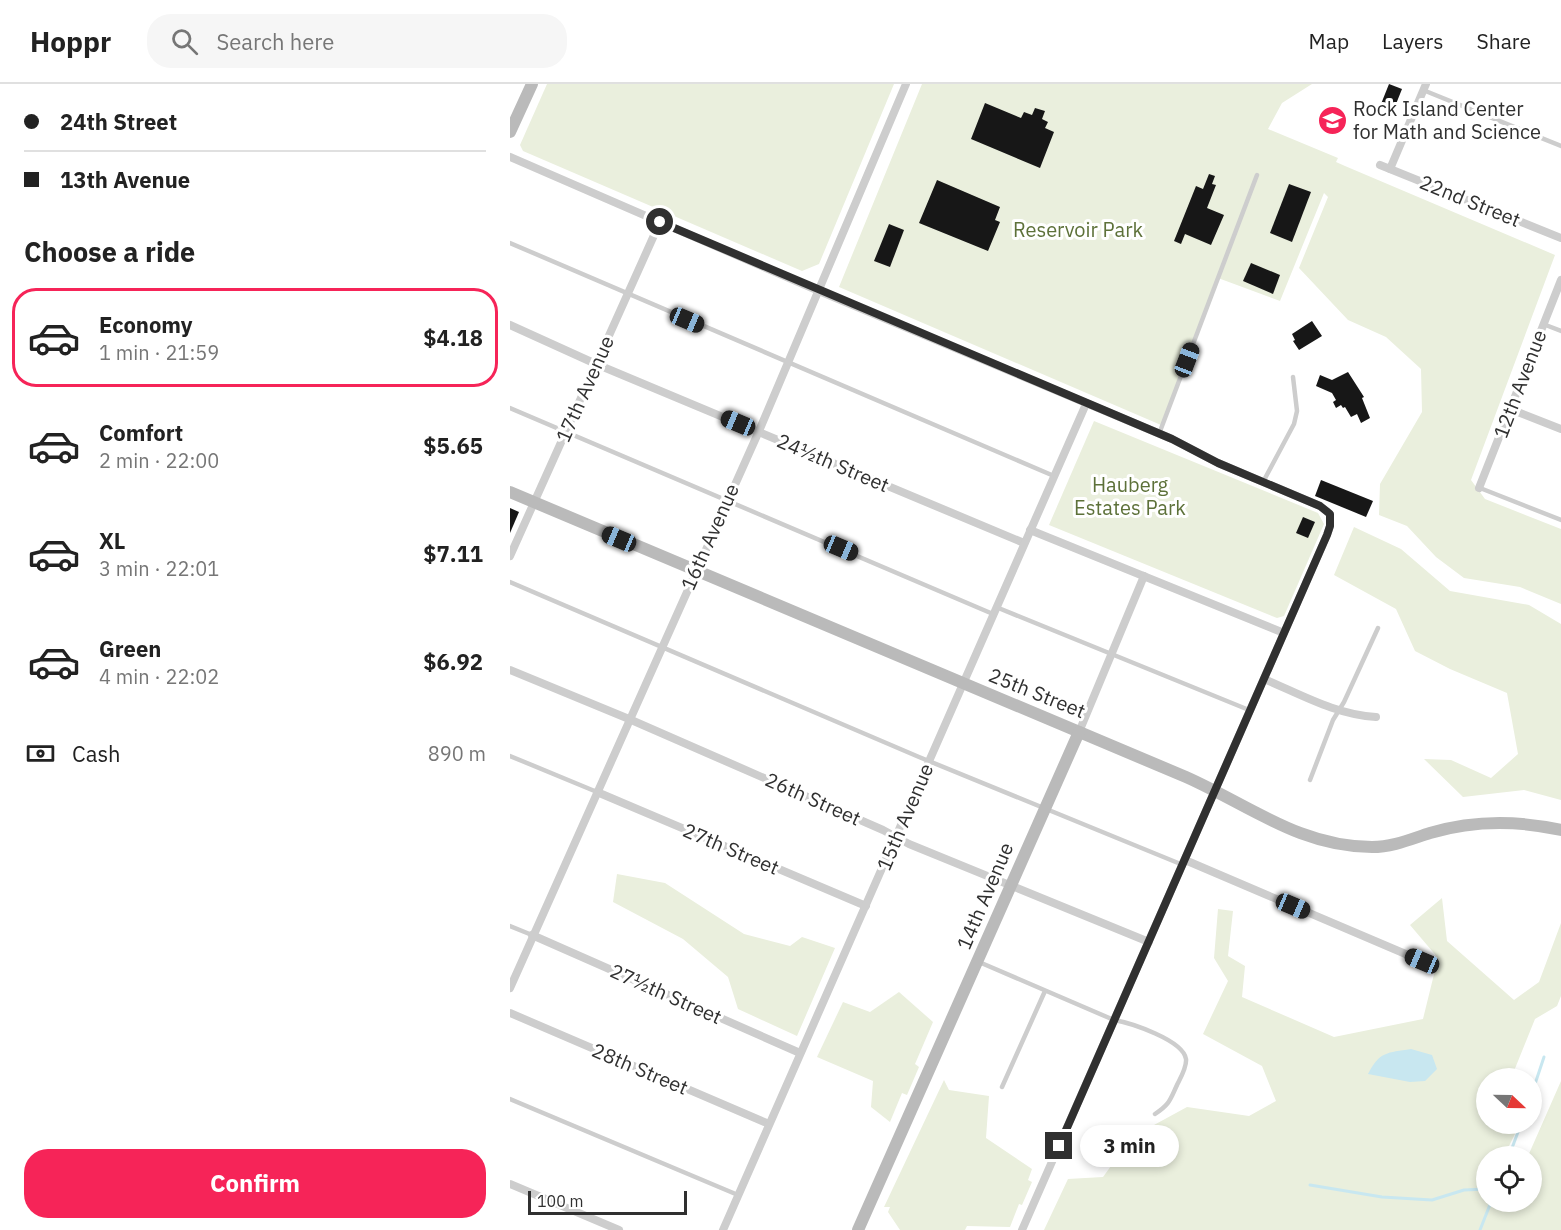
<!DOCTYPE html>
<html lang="en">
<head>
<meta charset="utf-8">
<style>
  body { margin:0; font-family:"IBM Plex Sans",sans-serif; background:#f6f6f6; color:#222; height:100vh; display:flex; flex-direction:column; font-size:22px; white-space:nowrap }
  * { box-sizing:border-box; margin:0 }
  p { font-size:20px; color:#767676 }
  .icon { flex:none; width:33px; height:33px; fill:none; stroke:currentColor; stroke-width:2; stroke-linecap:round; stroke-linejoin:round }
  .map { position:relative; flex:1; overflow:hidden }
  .drawer { display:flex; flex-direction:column; background:#fff; width:510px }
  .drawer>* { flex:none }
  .hud { display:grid; align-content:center; height:132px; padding:0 24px; background:#fff }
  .needle { width:39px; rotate:112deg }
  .buttons { position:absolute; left:966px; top:984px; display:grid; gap:12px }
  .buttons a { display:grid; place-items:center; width:66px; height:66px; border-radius:50%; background:#fff; box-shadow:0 3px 9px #0003; font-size:30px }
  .scale { position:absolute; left:18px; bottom:15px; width:159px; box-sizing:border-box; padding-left:6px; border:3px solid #303030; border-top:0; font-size:16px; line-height:21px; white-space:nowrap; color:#303030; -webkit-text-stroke:4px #fff; paint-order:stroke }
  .end { position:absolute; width:27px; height:27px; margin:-14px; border:8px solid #303030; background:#fff; box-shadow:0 0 0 3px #fff }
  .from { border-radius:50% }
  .bubble { position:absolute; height:42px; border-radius:21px; background:#fff; box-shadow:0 3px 9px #0003; font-size:20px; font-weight:800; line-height:42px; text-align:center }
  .car { position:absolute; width:18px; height:36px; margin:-18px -9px; border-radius:8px; box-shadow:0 0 4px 2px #0007; background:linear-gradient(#222 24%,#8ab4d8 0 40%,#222 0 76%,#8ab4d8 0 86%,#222 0) }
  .hud b { display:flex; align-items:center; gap:21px; height:57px; font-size:22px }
  .hud b+b { border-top:2px solid #e0e0e0 }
  .hud i { width:15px; height:15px; background:#222 }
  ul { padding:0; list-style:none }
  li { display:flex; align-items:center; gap:18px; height:99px; margin:0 12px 9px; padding:0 12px; border:3px solid transparent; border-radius:24px }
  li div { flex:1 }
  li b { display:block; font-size:22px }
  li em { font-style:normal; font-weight:800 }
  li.on { border-color:#f62458 }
  li>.icon { width:54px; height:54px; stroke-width:1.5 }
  h2 { padding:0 24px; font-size:27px; line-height:72px }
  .pay { display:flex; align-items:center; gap:15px; height:66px; padding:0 24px; font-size:22px }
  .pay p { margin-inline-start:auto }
  .action { display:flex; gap:12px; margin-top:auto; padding:12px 24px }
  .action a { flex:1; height:69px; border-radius:24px; background:#f62458; color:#fff; font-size:24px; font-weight:800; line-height:69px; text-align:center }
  header { display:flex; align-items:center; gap:36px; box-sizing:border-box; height:84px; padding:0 30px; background:#fff; border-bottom:2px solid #e0e0e0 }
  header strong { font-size:28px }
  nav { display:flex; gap:33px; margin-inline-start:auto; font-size:21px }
  .search { width:420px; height:54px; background:#f6f6f6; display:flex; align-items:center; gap:15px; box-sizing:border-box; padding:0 21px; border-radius:24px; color:#767676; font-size:22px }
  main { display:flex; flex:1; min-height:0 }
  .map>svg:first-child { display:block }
  .green { fill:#eaefdd }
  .water { fill:#c8e7f0 }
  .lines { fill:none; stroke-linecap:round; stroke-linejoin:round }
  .stream { stroke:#c8e7f0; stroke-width:3 }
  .building { fill:#171717 }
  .lane { stroke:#cdcdcd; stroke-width:4.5 }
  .street { stroke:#cdcdcd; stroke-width:8 }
  .secondary { stroke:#bababa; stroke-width:12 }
  .route { stroke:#303030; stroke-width:8 }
  .labels { text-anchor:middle; stroke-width:6; stroke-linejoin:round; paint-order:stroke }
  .poi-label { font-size:20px; fill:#303030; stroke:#fff; text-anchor:start }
  .street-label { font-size:20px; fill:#303030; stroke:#fff }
  .park-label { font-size:20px; fill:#5d7139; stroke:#fff }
</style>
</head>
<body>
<header>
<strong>Hoppr</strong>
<div class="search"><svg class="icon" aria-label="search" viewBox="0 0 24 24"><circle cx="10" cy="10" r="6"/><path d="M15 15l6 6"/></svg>Search here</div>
<nav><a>Map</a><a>Layers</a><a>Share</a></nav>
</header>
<main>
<section class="drawer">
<div class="hud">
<b><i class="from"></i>24th Street</b>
<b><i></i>13th Avenue</b>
</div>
<h2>Choose a ride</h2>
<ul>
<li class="on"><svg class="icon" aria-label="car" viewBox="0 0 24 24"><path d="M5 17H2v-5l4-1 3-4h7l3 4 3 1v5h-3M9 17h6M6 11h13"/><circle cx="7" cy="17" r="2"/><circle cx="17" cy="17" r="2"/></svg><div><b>Economy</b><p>1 min · 21:59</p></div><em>$4.18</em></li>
<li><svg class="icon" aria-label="car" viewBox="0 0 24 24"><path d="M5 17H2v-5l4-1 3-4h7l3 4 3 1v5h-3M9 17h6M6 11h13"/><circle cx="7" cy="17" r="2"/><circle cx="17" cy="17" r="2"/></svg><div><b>Comfort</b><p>2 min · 22:00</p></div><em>$5.65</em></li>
<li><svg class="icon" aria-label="car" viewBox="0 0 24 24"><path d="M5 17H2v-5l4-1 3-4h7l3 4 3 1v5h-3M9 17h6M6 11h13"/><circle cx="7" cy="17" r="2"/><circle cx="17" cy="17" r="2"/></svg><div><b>XL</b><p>3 min · 22:01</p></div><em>$7.11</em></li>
<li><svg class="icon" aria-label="car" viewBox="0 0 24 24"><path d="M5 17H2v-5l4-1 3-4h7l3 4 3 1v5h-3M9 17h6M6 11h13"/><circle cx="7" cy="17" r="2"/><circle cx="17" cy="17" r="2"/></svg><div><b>Green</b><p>4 min · 22:02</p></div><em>$6.92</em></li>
</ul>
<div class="pay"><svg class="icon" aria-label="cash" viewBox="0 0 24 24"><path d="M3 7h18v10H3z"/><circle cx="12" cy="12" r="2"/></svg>Cash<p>890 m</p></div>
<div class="action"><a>Confirm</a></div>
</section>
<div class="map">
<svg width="1051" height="1146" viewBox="0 0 1051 1146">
  <rect width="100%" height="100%" fill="#fff"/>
  <g class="green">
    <path d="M37 0H384L309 180 292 187 13 67 10 61Z"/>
    <path d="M412 0H802L772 19 758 45 828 74 826 78 835 82 1045 171 961 396 975 415 1051 445V520L1010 503 954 494 926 473 897 442 869 431 870 400 912 328 911 285 876 253 838 236 789 184 818 113 814 109 770 217 708 194 651 341 329 203Z"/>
    <path d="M584 337 808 429 814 440 774 532 767 534 539 441Z"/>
    <path d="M844 443 891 465 940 507 1019 521 1051 540V716L1014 706 953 713 914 675 941 676 981 694 1008 670 997 609 940 585 905 567 886 525 824 491Z"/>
    <path d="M107 790 155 799 234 850 280 862 292 853 325 864 287 952 228 925 218 893 173 855 103 818Z"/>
    <path d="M932 814 937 857 1004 916 1029 898 1051 839V912L1047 922 1025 935 1004 987 1008 994H976V1040H1010L994 1072H976V1107L973 1115 996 1122 998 1118H1022V1072H1018L1051 997V1146H534L558 1095 593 1093 622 1053 677 1023 739 1032 766 1017 752 982 693 950 718 897 704 874 708 825 723 827 718 872 735 882 732 913 824 953 913 935 928 874 900 841Z"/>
    <path d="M389 908 423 938 405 980 409 983 397 1011 392 1009 380 1038 361 1023 363 997 307 973 333 918 360 928Z"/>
    <path d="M434 996 439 1006 479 1012 476 1054 522 1085 518 1096 522 1098 512 1121 509 1120 500 1143 457 1142 455 1146H390L378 1128 380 1123H374Z"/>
  </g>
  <path class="water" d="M901 965 922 971 927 985 915 997 900 998 858 990C870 967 877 969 901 965Z"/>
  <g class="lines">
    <g class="stream">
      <path d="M1022 1009 1034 973"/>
      <path d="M999 1072 1011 1040"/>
      <path d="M800 1101 872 1113 922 1116 954 1106 976 1105"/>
      <path d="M970 1146 981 1118"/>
    </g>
  </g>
  <g class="building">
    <path d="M879 0 892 5 884 25 871 20Z"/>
    <path d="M475 19 511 34 514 28 522 31 525 24 535 27 532 35 538 38 535 44 544 48 530 84 461 55Z"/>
    <path d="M699 90 705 92 702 100 706 101 697 124 714 131 701 161 675 150 671 160 664 157 686 102 693 105Z"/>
    <path d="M427 96 490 123 485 136 490 138 478 167 409 139Z"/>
    <path d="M779 100 801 108 782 158 760 149Z"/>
    <path d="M379 140 394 146 380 183 364 177Z"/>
    <path d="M741 179 770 191 763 210 733 197Z"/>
    <path d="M802 237 812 252 789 266 783 257 785 256 782 250Z"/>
    <path d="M838 288 854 313 852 314 860 334 851 339 847 330 841 333 835 323 833 324 831 321 826 324 823 318 826 316 822 309 806 302 810 291 822 296Z"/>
    <path d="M811 396 863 417 856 433 805 412Z"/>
    <path d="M0 424 9 428 0 449Z"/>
    <path d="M793 433 805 438 798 454 786 449Z"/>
  </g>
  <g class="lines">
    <g class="lane">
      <path d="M913 6 1051 62"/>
      <path d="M0 159 544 392"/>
      <path d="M1033 240 1051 247"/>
      <path d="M0 324 483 530"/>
      <path d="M649 350 747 91"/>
      <path d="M753 398 784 340 787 327 783 293"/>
      <path d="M970 404 1051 436"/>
      <path d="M0 498 409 673 673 781"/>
      <path d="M486 523 739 626"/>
      <path d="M0 672 87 708"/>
      <path d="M800 696 823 636 834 618 868 544"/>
      <path d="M0 842 22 851"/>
      <path d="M469 878 604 936C621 939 673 956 676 975 677 983 671 993 667 1001 660 1016 660 1020 645 1030"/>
      <path d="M492 1003 535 907"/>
      <path d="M0 1015 228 1111"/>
    </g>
    <g class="street">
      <path d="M0 73 309 207 662 355 708 379 810 422 820 430V442L817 451 512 1146"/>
      <path d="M870 81 1051 154"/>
      <path d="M880 85 916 0"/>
      <path d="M0 241 86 280 514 459"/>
      <path d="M1000 325 1051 345"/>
      <path d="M969 404 1051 196"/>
      <path d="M520 446 774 549"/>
      <path d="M0 472 150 138"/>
      <path d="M0 586 119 635 373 746 399 760 639 858"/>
      <path d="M754 595C790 610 826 631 866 633"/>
      <path d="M569 648 634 492"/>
      <path d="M87 708 356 822"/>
      <path d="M675 776 912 877"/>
      <path d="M22 851 290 969"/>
      <path d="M0 904 249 347 396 0"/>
      <path d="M0 929 259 1040"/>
      <path d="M0 1100 109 1146"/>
      <path d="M213 1146 576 320"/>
    </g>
    <g class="secondary">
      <path d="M0 48 22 0"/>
      <path d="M0 408 676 693C739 721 790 763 862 763 883 763 901 755 920 749 964 736 1006 736 1051 746"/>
      <path d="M348 1146 569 648"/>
    </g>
  </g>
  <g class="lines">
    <path class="route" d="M150 138 662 355 708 379 810 422 820 430V442L817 451 549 1062"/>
  </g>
  <defs>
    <symbol id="school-disc" viewBox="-11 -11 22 22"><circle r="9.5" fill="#f62458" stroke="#fff"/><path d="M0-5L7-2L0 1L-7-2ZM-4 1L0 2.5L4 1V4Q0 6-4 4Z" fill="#fff"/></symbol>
  </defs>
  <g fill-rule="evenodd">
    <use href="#school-disc" x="806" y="20" width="33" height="33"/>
  </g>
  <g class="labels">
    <g class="poi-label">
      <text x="843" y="32">Rock Island Center<tspan x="843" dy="23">for Math and Science</tspan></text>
    </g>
    <g class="street-label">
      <text transform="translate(960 117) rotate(22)" y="7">22nd Street</text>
      <text transform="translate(1010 300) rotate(-69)" y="7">12th Avenue</text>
      <text transform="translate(75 305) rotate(-66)" y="7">17th Avenue</text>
      <text transform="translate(323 379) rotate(23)" y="7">24½th Street</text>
      <text transform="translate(200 453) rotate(-66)" y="7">16th Avenue</text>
      <text transform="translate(527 609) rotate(22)" y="7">25th Street</text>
      <text transform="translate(303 715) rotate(24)" y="7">26th Street</text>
      <text transform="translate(395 733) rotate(-67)" y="7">15th Avenue</text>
      <text transform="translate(221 765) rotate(23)" y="7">27th Street</text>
      <text transform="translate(475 812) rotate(-67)" y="7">14th Avenue</text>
      <text transform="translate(156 910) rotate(24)" y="7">27½th Street</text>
      <text transform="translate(130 985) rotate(23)" y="7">28th Street</text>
    </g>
    <g class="park-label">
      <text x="568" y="153">Reservoir Park</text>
      <text x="620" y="408">Hauberg<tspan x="620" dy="23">Estates Park</tspan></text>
    </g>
  </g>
</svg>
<div class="buttons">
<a><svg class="needle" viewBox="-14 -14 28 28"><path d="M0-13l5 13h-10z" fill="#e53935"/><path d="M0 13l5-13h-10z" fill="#767676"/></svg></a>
<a><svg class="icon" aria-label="locate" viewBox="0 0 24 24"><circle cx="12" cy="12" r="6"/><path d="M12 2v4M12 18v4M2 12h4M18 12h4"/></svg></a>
</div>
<div class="scale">100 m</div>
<i class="end from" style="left:150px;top:138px"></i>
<i class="end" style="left:549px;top:1062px"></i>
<div class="bubble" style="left:570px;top:1041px;width:99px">3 min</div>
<i class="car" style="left:177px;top:236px;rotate:113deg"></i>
<i class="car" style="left:677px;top:276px;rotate:21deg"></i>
<i class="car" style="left:228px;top:339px;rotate:293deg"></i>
<i class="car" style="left:109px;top:455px;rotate:293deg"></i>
<i class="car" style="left:331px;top:464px;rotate:113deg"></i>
<i class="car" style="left:783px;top:822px;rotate:113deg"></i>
<i class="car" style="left:912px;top:877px;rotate:293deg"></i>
</div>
</main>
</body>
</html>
